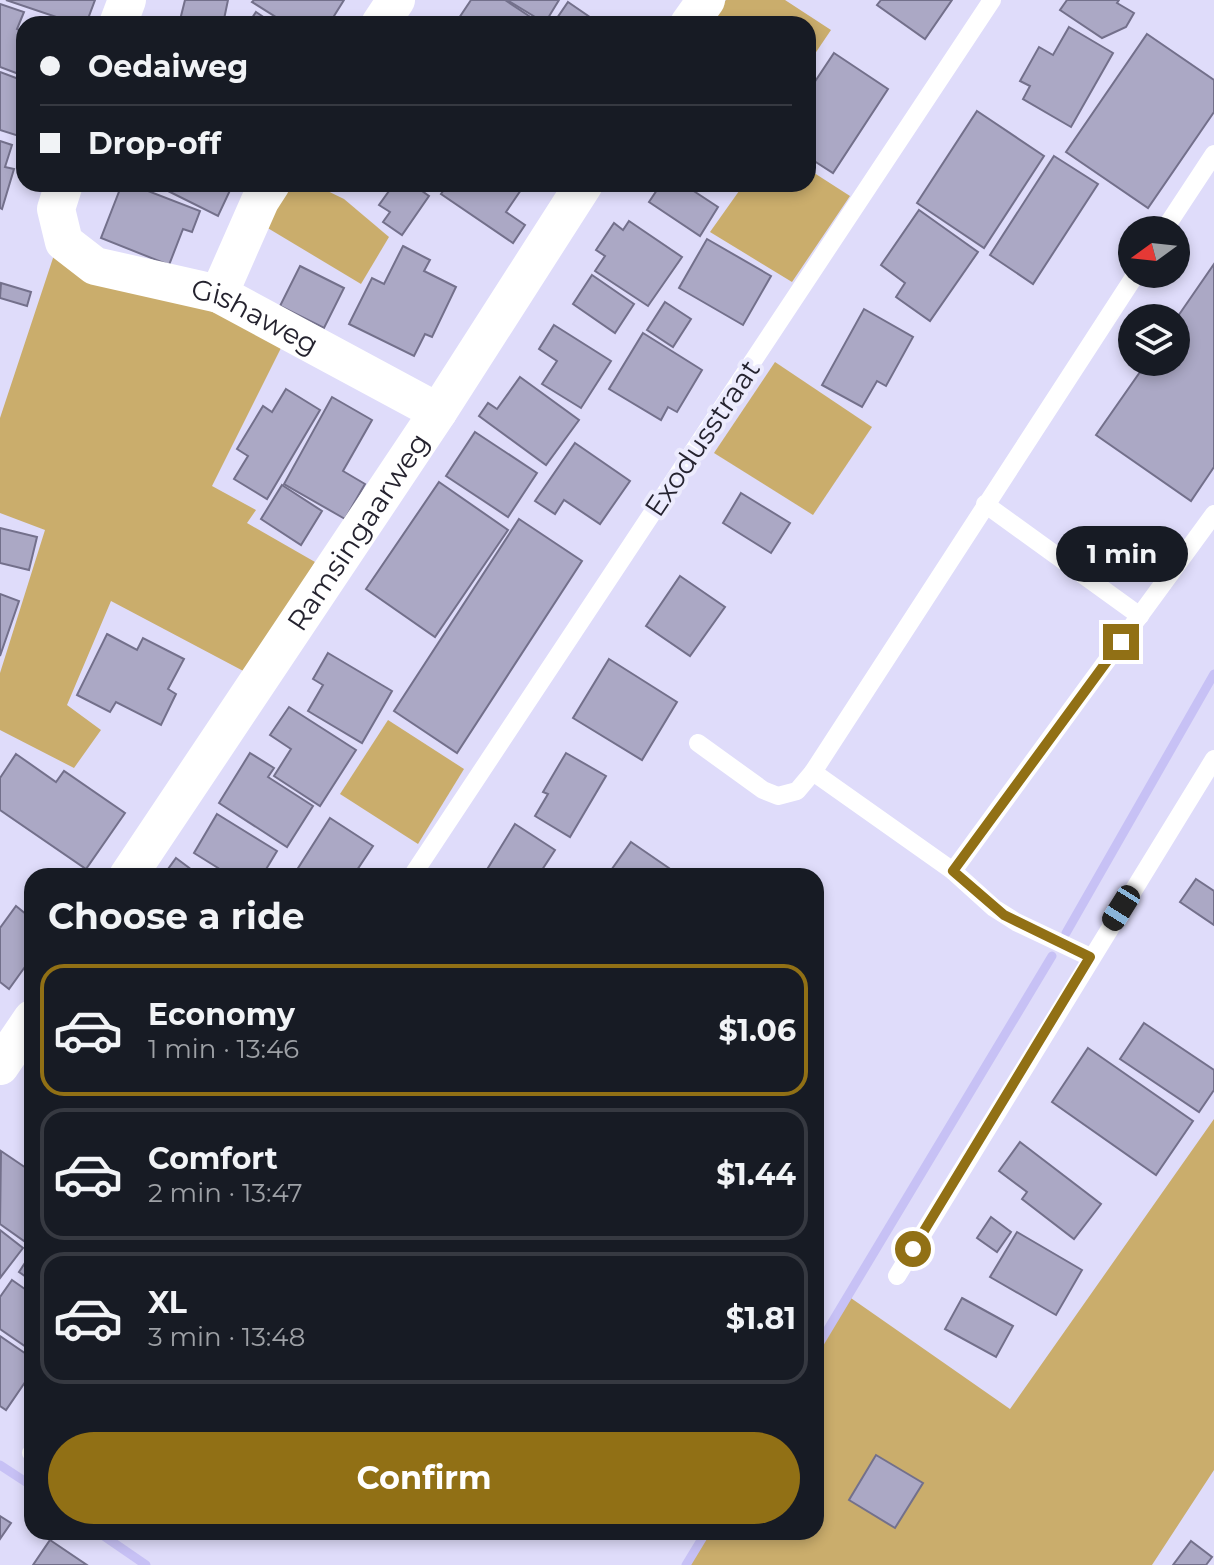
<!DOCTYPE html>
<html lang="en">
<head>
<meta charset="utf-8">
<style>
  body { margin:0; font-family:Montserrat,sans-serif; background:#20242c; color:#f1f3f6; height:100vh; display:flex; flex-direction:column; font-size:30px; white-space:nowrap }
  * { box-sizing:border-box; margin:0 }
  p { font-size:26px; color:#9ea1a6 }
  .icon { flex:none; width:44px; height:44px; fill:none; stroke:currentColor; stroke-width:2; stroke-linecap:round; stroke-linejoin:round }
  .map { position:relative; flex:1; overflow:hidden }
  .details { position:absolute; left:24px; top:868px; width:800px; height:672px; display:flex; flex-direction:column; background:#171b24; border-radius:24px; box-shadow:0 4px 12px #0003 }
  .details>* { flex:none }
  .guide { position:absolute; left:16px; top:16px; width:800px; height:176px; border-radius:24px; box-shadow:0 4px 12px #0003; display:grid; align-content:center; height:176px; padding:0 24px; background:#171b24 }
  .needle { width:52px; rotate:255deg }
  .tools { position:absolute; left:1118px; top:216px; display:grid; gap:16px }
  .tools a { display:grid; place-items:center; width:72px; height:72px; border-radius:50%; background:#171b24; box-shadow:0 4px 12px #0003; font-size:40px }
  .end { position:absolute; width:36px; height:36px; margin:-18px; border:10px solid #917015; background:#fff; box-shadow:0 0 0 4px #fff }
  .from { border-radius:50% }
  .bubble { position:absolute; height:56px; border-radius:28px; background:#171b24; box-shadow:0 4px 12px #0003; font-size:26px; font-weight:700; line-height:56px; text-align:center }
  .car { position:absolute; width:24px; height:48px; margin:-24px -12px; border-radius:10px; box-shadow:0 0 6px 2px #0007; background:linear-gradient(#222 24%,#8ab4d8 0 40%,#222 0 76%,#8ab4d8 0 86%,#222 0) }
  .guide b { display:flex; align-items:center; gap:28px; height:76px; font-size:30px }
  .guide b+b { border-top:2px solid #363941 }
  .guide i { width:20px; height:20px; background:#f1f3f6 }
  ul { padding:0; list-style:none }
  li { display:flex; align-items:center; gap:24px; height:132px; margin:0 16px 12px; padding:0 8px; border:4px solid #363941; border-radius:24px }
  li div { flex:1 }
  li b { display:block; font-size:30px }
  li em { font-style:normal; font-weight:700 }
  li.active { border-color:#917015 }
  li>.icon { width:72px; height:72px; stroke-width:1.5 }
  h2 { padding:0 24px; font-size:36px; line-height:96px }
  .button { display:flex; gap:16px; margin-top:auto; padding:16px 24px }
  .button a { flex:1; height:92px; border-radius:48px; background:#917015; color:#fff; font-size:32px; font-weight:700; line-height:92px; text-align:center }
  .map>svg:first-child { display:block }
  .green { fill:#caad6c }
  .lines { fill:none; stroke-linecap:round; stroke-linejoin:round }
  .stream { stroke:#c7c1f5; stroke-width:9 }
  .building { fill:#aba8c5; stroke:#73708b; stroke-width:2 }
  .service { stroke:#fff; stroke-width:18 }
  .minor { stroke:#fff; stroke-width:38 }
  .route { stroke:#917015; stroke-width:10 }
  .labels { text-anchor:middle; stroke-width:8; stroke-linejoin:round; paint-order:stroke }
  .street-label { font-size:28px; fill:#25232f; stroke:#ecebfd }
</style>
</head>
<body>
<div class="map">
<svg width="1214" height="1565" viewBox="0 0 1214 1565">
  <rect width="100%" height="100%" fill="#dfdcfa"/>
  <g class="green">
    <path d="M726 0H785L831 30 808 64V24H710Z"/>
    <path d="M808 169 850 196 792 282 710 232 744 184H808Z"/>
    <path d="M289 184H313L344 199 389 237 361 284 266 227Z"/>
    <path d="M55 252 215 306 282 346 212 486 256 510 247 523 315 562 249 674 111 601 67 705 101 730 74 768 0 730V673L45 530 0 513V418Z"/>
    <path d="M775 362 872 427 813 515 714 453Z"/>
    <path d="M388 720 464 769 418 844 340 794Z"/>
    <path d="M1214 1119V1470L1152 1565H686L706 1532H816V1349L848 1296 1010 1409Z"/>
  </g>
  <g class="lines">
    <g class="stream">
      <path d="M1066 933 1214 674"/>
      <path d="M816 1349 1052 956"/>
      <path d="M0 1465 32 1486"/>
      <path d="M98 1532 146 1565"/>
      <path d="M686 1565 706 1532"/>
    </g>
  </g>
  <g class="building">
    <path d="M6 0H95L86 24H77Z"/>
    <path d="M185 0H228L223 24H179Z"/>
    <path d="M254 0H344L329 24H287L252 2Z"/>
    <path d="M471 0H505L535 20 533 24H455Z"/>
    <path d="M507 0H559L545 23Z"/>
    <path d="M881 0H952L925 39 877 5Z"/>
    <path d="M1067 0H1119L1117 3 1134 13 1126 27 1102 38 1060 10Z"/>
    <path d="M568 2 600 24H553Z"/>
    <path d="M0 4 24 12 17 29 24 32V76L0 67Z"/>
    <path d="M256 12 274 24H248Z"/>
    <path d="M1069 27 1113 53 1071 127 1023 99 1030 86 1020 81 1039 47 1053 55Z"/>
    <path d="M1147 34 1214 80V112L1148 208 1066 152Z"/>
    <path d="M834 53 888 89 833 173 808 157V92Z"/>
    <path d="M0 72 24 81 22 137 0 130Z"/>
    <path d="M977 111 1044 156 984 248 917 203Z"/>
    <path d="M0 141 12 145 5 167 14 169 2 209 0 208Z"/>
    <path d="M1054 156 1098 184 1033 284 990 255Z"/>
    <path d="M122 184H130L200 211 192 232 183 229 169 265 101 238Z"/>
    <path d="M154 184H233L218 216Z"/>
    <path d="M394 184H412L429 196 402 235 383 222 390 212 379 205Z"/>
    <path d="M448 184H525L506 212 525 225 513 243 441 194Z"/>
    <path d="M661 184H683L718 207 700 236 649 202Z"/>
    <path d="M919 210 978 252 930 321 896 297 905 283 881 265Z"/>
    <path d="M629 221 682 257 648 306 595 271 605 256 596 250 614 223 623 230Z"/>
    <path d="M707 239 771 276 743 325 679 288Z"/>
    <path d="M403 246 430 260 424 271 456 287 432 337 425 334 414 356 349 324 372 278 384 284Z"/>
    <path d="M1214 264V467L1191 501 1096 435 1147 362H1176V319Z"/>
    <path d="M300 266 344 288 324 328 280 306Z"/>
    <path d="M592 275 634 304 615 333 573 304Z"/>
    <path d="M1 283 31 292 27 306 0 298Z"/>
    <path d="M665 302 691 319 673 347 647 330Z"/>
    <path d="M864 309 913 337 886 386 877 381 862 407 822 385Z"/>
    <path d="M554 325 611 361 581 408 542 384 557 361 539 349Z"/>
    <path d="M643 333 702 370 677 412 668 407 661 420 609 389Z"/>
    <path d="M520 377 579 420 546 465 479 416 488 403 497 409Z"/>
    <path d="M286 389 320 410 267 499 234 479 248 456 237 449 263 406 272 412Z"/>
    <path d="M332 397 372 420 343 471 365 484 345 519 284 484Z"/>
    <path d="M475 432 537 473 508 517 446 476Z"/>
    <path d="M575 443 630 481 600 524 564 500 555 514 535 501Z"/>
    <path d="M439 482 508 530 435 637 366 589Z"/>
    <path d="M282 485 322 511 301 545 261 519Z"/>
    <path d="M741 493 790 523 771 553 723 523Z"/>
    <path d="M519 519 582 561 457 753 394 711Z"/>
    <path d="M0 528 37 537 29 570 0 563Z"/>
    <path d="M680 576 725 607 690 656 646 626Z"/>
    <path d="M0 594 19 601 0 656Z"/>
    <path d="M107 634 137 650 143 638 184 659 168 689 176 694 161 725 116 702 110 712 77 695Z"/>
    <path d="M328 653 392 691 362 743 308 711 323 685 313 679Z"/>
    <path d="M609 659 677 702 642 760 573 718Z"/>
    <path d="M289 707 356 750 320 806 274 776 291 749 270 735Z"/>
    <path d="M250 753 274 768 268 777 313 806 287 847 219 803Z"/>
    <path d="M566 753 606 776 570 837 535 816 548 794 543 792Z"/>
    <path d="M16 754 56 782 64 771 125 813 86 869 0 810V778Z"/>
    <path d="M217 814 277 851 262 876H231L194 853Z"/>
    <path d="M330 818 373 846 353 876H293Z"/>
    <path d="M515 824 555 850 538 876H483Z"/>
    <path d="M631 842 679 875V876H607Z"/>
    <path d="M176 858 200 876H163Z"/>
    <path d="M1196 879 1214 891V925L1180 902Z"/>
    <path d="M16 906 32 919 30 940 32 957 9 989 0 982V928Z"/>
    <path d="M1144 1023 1214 1070V1090L1199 1112 1120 1059Z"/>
    <path d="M1088 1048 1193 1121 1156 1175 1052 1102Z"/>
    <path d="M1020 1142 1101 1204 1074 1239 1022 1199 1027 1192 999 1171Z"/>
    <path d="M1 1151 32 1172V1229L24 1241 0 1224Z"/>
    <path d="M991 1217 1011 1232 997 1252 977 1238Z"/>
    <path d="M0 1230 23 1248 0 1278Z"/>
    <path d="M1017 1232 1082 1270 1056 1315 990 1277Z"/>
    <path d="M32 1252V1281L19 1272Z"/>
    <path d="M12 1280 32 1294V1351L0 1329V1297Z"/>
    <path d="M962 1298 1013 1326 996 1357 945 1329Z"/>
    <path d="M0 1336 32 1358V1372L6 1410 0 1406Z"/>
    <path d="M876 1455 923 1483 895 1528 849 1500Z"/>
    <path d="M0 1516 11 1523 0 1539Z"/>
    <path d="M50 1540 87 1565H33Z"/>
    <path d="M1191 1541 1212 1557 1206 1565H1173Z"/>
  </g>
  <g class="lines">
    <g class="service">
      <path d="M1164 230 1214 154"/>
      <path d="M985 504 1140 616"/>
      <path d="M698 743 763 790 778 796 797 791 813 772 1136 274"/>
      <path d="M813 772 953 871 994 908 1016 922 1090 957"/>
      <path d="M953 871 1214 514"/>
      <path d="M412 876 992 0"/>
      <path d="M897 1276 1214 759"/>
      <path d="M31 1453 32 1452"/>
    </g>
    <g class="minor">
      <path d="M118 24 127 0"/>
      <path d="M380 24 396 0"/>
      <path d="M689 24 706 0"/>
      <path id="s1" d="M64 184 56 209 64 242 95 266 219 294 438 412"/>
      <path d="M219 294 260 201 271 184"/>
      <path id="s2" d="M128 876 438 412 584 184"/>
      <path d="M0 1066 32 1019"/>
    </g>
  </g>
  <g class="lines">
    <path class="route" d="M913 1249 1090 957 1004 915 953 871 1121 642"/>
  </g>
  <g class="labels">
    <g class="street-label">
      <text dy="10" stroke="none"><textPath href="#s1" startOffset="268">Gishaweg</textPath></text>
      <text transform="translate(702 438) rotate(-56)" y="10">Exodusstraat</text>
      <text dy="10" stroke="none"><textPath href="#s2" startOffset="414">Ramsingaarweg</textPath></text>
    </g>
  </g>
</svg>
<div class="tools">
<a><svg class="needle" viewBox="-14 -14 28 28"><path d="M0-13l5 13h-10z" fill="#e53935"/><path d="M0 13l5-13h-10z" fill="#9ea1a6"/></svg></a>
<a><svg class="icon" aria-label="layers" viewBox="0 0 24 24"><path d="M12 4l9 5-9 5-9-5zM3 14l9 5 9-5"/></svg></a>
</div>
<i class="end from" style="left:913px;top:1249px"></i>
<i class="end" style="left:1121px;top:642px"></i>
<div class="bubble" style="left:1056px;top:526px;width:132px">1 min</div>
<i class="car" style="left:1121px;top:908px;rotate:212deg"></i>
<div class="guide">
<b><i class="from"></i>Oedaiweg</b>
<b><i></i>Drop-off</b>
</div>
<section class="details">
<h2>Choose a ride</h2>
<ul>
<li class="active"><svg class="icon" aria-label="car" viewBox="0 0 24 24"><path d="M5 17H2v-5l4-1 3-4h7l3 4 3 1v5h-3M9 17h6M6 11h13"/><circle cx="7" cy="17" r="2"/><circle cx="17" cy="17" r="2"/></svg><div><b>Economy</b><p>1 min · 13:46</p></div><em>$1.06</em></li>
<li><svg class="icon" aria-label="car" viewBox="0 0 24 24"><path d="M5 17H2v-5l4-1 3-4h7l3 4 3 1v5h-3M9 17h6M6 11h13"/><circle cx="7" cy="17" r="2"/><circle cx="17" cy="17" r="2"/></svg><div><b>Comfort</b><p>2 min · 13:47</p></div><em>$1.44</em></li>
<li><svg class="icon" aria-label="car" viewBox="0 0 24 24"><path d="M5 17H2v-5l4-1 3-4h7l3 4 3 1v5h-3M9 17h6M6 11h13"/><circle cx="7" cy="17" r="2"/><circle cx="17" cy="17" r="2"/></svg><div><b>XL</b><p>3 min · 13:48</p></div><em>$1.81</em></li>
</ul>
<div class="button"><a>Confirm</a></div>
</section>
</div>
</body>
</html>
